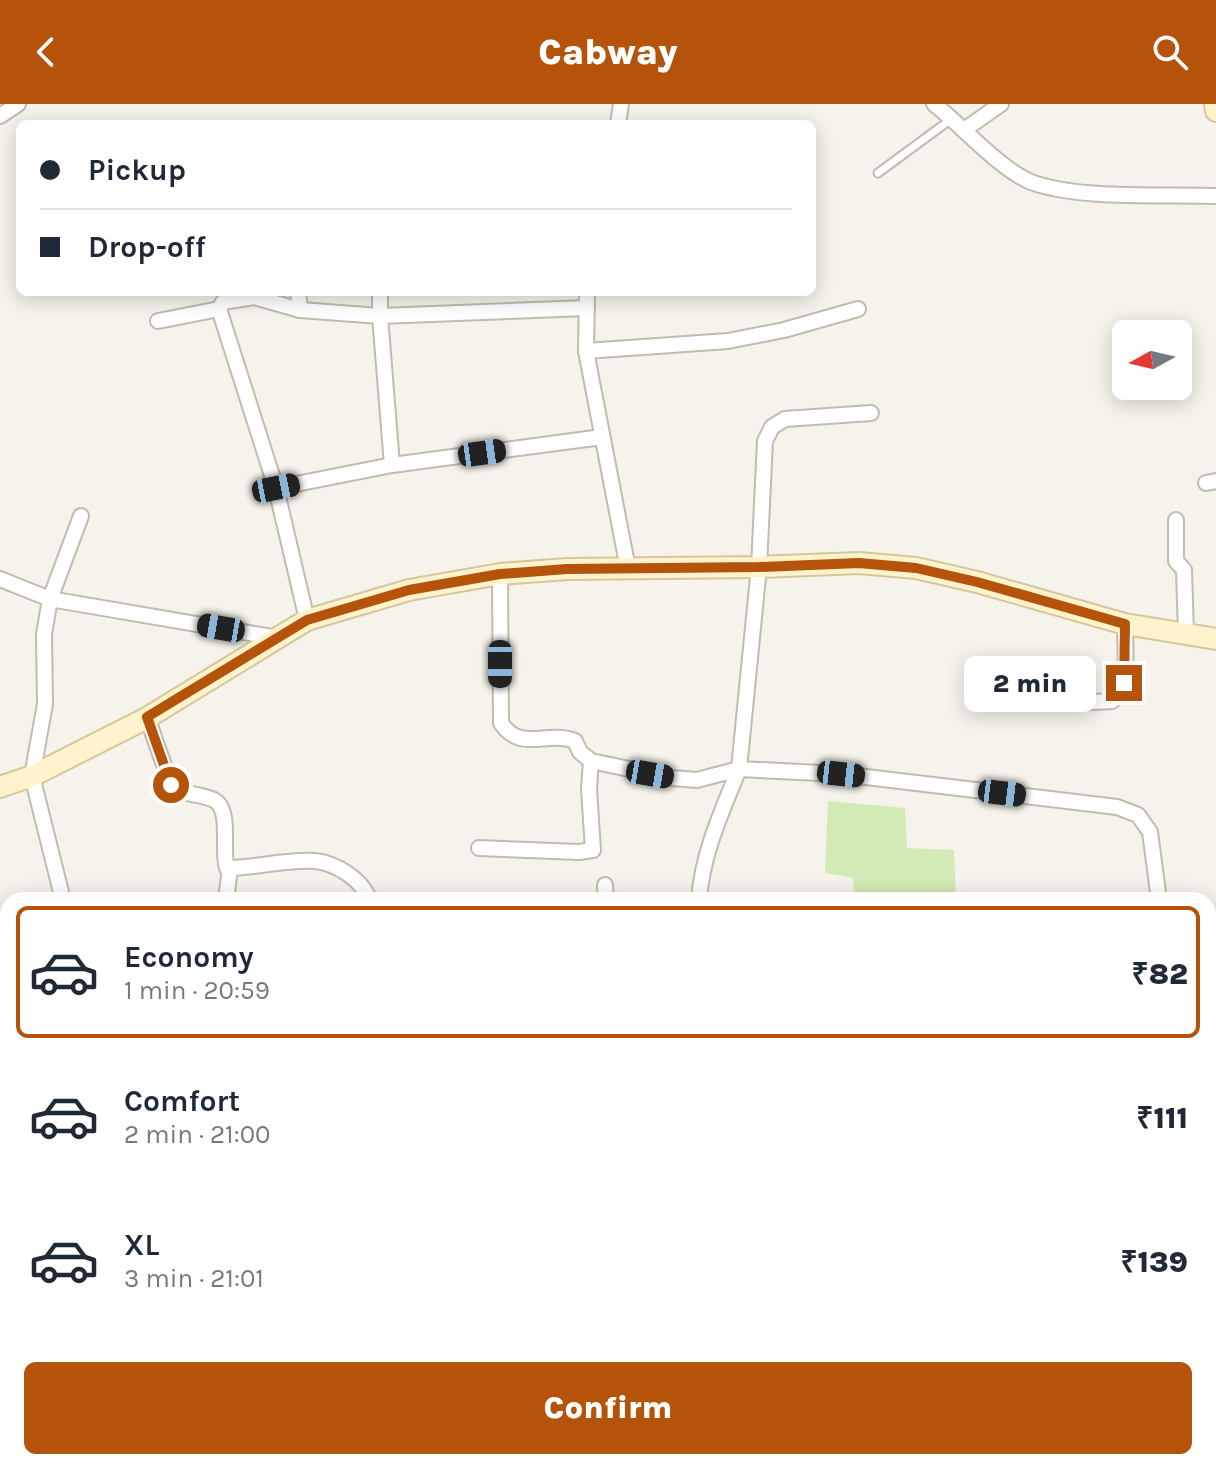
<!DOCTYPE html>
<html lang="en">
<head>
<meta charset="utf-8">
<style>
  body { margin:0; font-family:Karla,sans-serif; background:#f6f6f7; color:#1f2937; height:100vh; display:flex; flex-direction:column; font-size:30px; white-space:nowrap }
  * { box-sizing:border-box; margin:0 }
  p { font-size:26px; color:#747a83 }
  .icon { flex:none; width:44px; height:44px; fill:none; stroke:currentColor; stroke-width:2; stroke-linecap:round; stroke-linejoin:round }
  .map { position:relative; flex:1; overflow:hidden }
  .details { position:absolute; left:0px; top:788px; width:1216px; height:578px; display:flex; flex-direction:column; background:#fff; border-radius:24px 24px 0 0; box-shadow:0 4px 20px #0003 }
  .details>* { flex:none }
  .hud { position:absolute; left:16px; top:16px; width:800px; height:176px; border-radius:12px; box-shadow:0 4px 20px #0003; display:grid; align-content:center; height:176px; padding:0 24px; background:#fff }
  .needle { width:52px; rotate:262deg }
  .fabs { position:absolute; left:1112px; top:216px; display:grid; gap:16px }
  .fabs a { display:grid; place-items:center; width:80px; height:80px; border-radius:12px; background:#fff; box-shadow:0 4px 20px #0003; font-size:40px }
  .end { position:absolute; width:36px; height:36px; margin:-18px; border:10px solid #b45309; background:#fff; box-shadow:0 0 0 4px #fff }
  .from { border-radius:50% }
  .bubble { position:absolute; height:56px; border-radius:12px; background:#fff; box-shadow:0 4px 20px #0003; font-size:26px; font-weight:800; line-height:56px; text-align:center }
  .car { position:absolute; width:24px; height:48px; margin:-24px -12px; border-radius:10px; box-shadow:0 0 6px 2px #0007; background:linear-gradient(#222 24%,#8ab4d8 0 40%,#222 0 76%,#8ab4d8 0 86%,#222 0) }
  .hud b { display:flex; align-items:center; gap:28px; height:76px; font-size:30px }
  .hud b+b { border-top:2px solid #e0e1e3 }
  .hud i { width:20px; height:20px; background:#1f2937 }
  ul { padding:14px 0 0; list-style:none }
  li { display:flex; align-items:center; gap:24px; height:132px; margin:0 16px 12px; padding:0 8px; border:4px solid transparent; border-radius:12px }
  li div { flex:1 }
  li b { display:block; font-size:30px }
  li em { font-style:normal; font-weight:800 }
  li.active { border-color:#b45309 }
  li>.icon { width:72px; height:72px; stroke-width:1.5 }
  .action { display:flex; gap:16px; margin-top:auto; padding:16px 24px }
  .action a { flex:1; height:92px; border-radius:12px; background:#b45309; color:#fff; font-size:32px; font-weight:800; line-height:92px; text-align:center }
  header { display:flex; justify-content:space-between; align-items:center; height:104px; padding:0 24px; background:#b45309; color:#fff; font-size:36px; font-weight:800 }
  .map>svg:first-child { display:block }
  .green { fill:#d2eab5 }
  .lines { fill:none; stroke-linecap:round; stroke-linejoin:round }
  .lane-casing { stroke:#c2bbae; stroke-width:11 }
  .street-casing { stroke:#c2bbae; stroke-width:18 }
  .secondary-casing { stroke:#d6c79b; stroke-width:24 }
  .lane { stroke:#fff; stroke-width:7 }
  .street { stroke:#fff; stroke-width:14 }
  .secondary { stroke:#fff3cd; stroke-width:20 }
  .route { stroke:#b45309; stroke-width:10 }
</style>
</head>
<body>
<header><svg class="icon" aria-label="back" viewBox="0 0 24 24"><path d="M15 5l-7 7 7 7"/></svg>Cabway<svg class="icon" aria-label="search" viewBox="0 0 24 24"><circle cx="10" cy="10" r="6"/><path d="M15 15l6 6"/></svg></header>
<div class="map">
<svg width="1216" height="1365" viewBox="0 0 1216 1365">
  <rect width="100%" height="100%" fill="#f6f3ec"/>
  <path class="green" d="M828 697 905 704 907 744 954 746 956 796H854L853 774 825 769Z"/>
  <g class="lines">
    <defs>
      <path id="lane" d="M878 69 950 16"/>
      <g id="street">
        <path d="M934 0C961 21 1001 66 1031 78 1079 96 1163 90 1216 92"/>
        <path d="M0 12 18 0"/>
        <path d="M618 20 621 0"/>
        <path d="M964 26 1001 0"/>
        <path d="M298 188 300 206"/>
        <path d="M380 188V212L392 361"/>
        <path d="M587 188 586 247 628 465"/>
        <path d="M219 205 223 198 254 193 300 206 380 212 587 204"/>
        <path d="M158 217 219 205 276 384 307 516"/>
        <path d="M586 247 728 237 784 226 858 205"/>
        <path d="M871 309 785 315 772 323 765 337 759 463 739 665 841 670 1117 703 1138 711 1150 728 1159 796"/>
        <path d="M1206 379 1216 377"/>
        <path d="M276 384 392 361 602 333"/>
        <path d="M1176 416V457L1184 466 1186 530"/>
        <path d="M500 470 501 619C521 649 547 626 575 637L580 648 591 657 672 674 697 676 739 665"/>
        <path d="M0 475 50 495 278 534"/>
        <path d="M1075 599 1112 597C1130 577 1125 545 1125 520"/>
        <path d="M147 613 171 681C184 692 199 689 214 696 232 705 221 747 227 764 256 764 286 755 315 757 336 759 363 776 369 796"/>
        <path d="M479 744 579 748 593 746 589 685 591 657"/>
        <path d="M605 781 606 796"/>
        <path d="M63 796 32 672 45 600 44 530 50 495 81 412"/>
        <path d="M226 796 230 764"/>
        <path d="M699 796C702 750 722 707 739 665"/>
        <path d="M0 843 8 841"/>
        <path d="M737 1358V1365"/>
      </g>
      <g id="secondary">
        <path d="M1215 0 1216 7"/>
        <path d="M0 683 32 672 145 615 307 516 409 486 500 470 567 465 759 463 859 459 916 464 977 478 1125 520 1216 535"/>
        <path d="M1208 964H1216"/>
        <path d="M0 1093 8 1090"/>
        <path d="M179 1365 180 1358"/>
      </g>
    </defs>
    <use href="#lane" class="lane-casing"/>
    <use href="#street" class="street-casing"/>
    <use href="#secondary" class="secondary-casing"/>
    <use href="#lane" class="lane"/>
    <use href="#street" class="street"/>
    <use href="#secondary" class="secondary"/>
  </g>
  <g class="lines">
    <path class="route" d="M171 681 147 613 307 516 409 486 500 470 567 465 759 463 859 459 916 464 977 478 1125 520 1124 579"/>
  </g>
</svg>
<div class="fabs">
<a><svg class="needle" viewBox="-14 -14 28 28"><path d="M0-13l5 13h-10z" fill="#e53935"/><path d="M0 13l5-13h-10z" fill="#747a83"/></svg></a>
</div>
<i class="end from" style="left:171px;top:681px"></i>
<i class="end" style="left:1124px;top:579px"></i>
<div class="bubble" style="left:964px;top:552px;width:132px">2 min</div>
<i class="car" style="left:482px;top:349px;rotate:82deg"></i>
<i class="car" style="left:276px;top:384px;rotate:79deg"></i>
<i class="car" style="left:221px;top:524px;rotate:280deg"></i>
<i class="car" style="left:500px;top:560px;rotate:180deg"></i>
<i class="car" style="left:650px;top:670px;rotate:100deg"></i>
<i class="car" style="left:841px;top:670px;rotate:96deg"></i>
<i class="car" style="left:1002px;top:689px;rotate:97deg"></i>
<div class="hud">
<b><i class="from"></i>Pickup</b>
<b><i></i>Drop-off</b>
</div>
<section class="details">
<ul>
<li class="active"><svg class="icon" aria-label="car" viewBox="0 0 24 24"><path d="M5 17H2v-5l4-1 3-4h7l3 4 3 1v5h-3M9 17h6M6 11h13"/><circle cx="7" cy="17" r="2"/><circle cx="17" cy="17" r="2"/></svg><div><b>Economy</b><p>1 min · 20:59</p></div><em>₹82</em></li>
<li><svg class="icon" aria-label="car" viewBox="0 0 24 24"><path d="M5 17H2v-5l4-1 3-4h7l3 4 3 1v5h-3M9 17h6M6 11h13"/><circle cx="7" cy="17" r="2"/><circle cx="17" cy="17" r="2"/></svg><div><b>Comfort</b><p>2 min · 21:00</p></div><em>₹111</em></li>
<li><svg class="icon" aria-label="car" viewBox="0 0 24 24"><path d="M5 17H2v-5l4-1 3-4h7l3 4 3 1v5h-3M9 17h6M6 11h13"/><circle cx="7" cy="17" r="2"/><circle cx="17" cy="17" r="2"/></svg><div><b>XL</b><p>3 min · 21:01</p></div><em>₹139</em></li>
</ul>
<div class="action"><a>Confirm</a></div>
</section>
</div>
</body>
</html>
